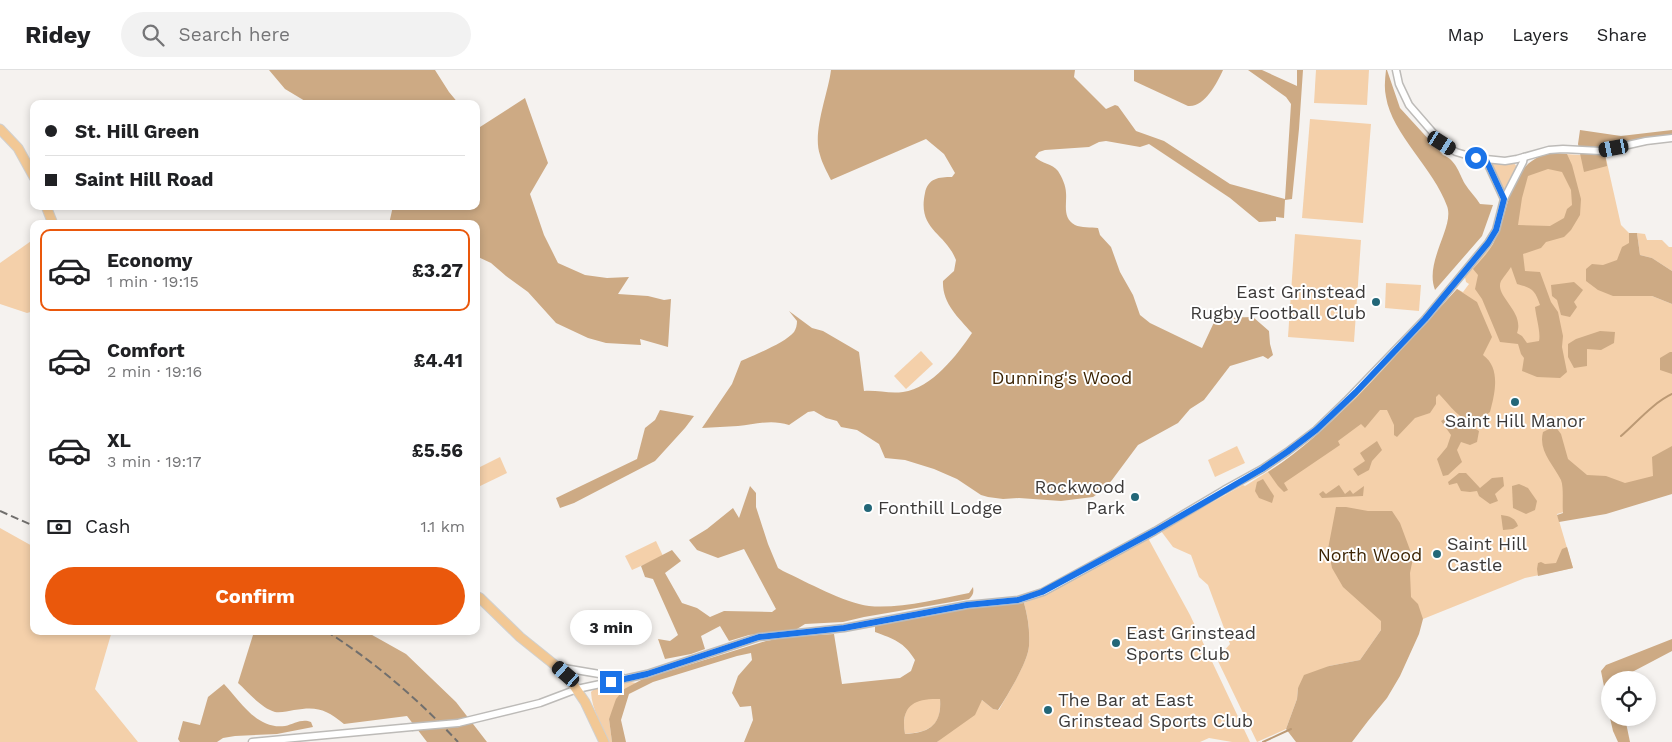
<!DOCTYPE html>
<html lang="en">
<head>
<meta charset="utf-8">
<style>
  body { margin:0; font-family:"Work Sans",sans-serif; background:#f2f2f2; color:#202124; height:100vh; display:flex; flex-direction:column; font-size:19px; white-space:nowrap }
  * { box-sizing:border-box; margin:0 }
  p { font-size:16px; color:#757577 }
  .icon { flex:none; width:28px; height:28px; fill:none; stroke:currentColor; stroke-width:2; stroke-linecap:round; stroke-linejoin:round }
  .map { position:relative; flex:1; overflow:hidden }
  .sheet { position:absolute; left:30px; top:150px; width:450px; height:415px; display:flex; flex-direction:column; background:#fff; border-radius:10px; box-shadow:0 2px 8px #0003 }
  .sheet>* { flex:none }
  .top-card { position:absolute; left:30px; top:30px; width:450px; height:110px; border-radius:10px; box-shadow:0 2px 8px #0003; display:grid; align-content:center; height:110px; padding:0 15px; background:#fff }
  .buttons { position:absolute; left:1601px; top:601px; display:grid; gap:10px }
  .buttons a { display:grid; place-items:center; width:55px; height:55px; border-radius:50%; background:#fff; box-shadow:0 2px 8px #0003; font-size:25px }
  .end { position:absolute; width:22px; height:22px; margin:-11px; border:6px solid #1a73e8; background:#fff; box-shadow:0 0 0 2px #fff }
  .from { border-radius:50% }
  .bubble { position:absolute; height:35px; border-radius:18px; background:#fff; box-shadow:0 2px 8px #0003; font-size:16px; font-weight:700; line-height:35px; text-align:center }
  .car { position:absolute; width:15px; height:30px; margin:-15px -8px; border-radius:6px; box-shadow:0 0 4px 1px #0007; background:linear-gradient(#222 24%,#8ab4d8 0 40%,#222 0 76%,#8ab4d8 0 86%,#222 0) }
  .top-card b { display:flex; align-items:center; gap:18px; height:48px; font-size:19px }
  .top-card b+b { border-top:1px solid #e0e0e0 }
  .top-card i { width:12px; height:12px; background:#202124 }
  ul { padding:9px 0 0; list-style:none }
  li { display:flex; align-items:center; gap:15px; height:82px; margin:0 10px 8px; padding:0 5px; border:2px solid transparent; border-radius:10px }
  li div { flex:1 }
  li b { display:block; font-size:19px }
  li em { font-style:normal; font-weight:700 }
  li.on { border-color:#ea580c }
  li>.icon { width:45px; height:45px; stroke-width:1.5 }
  .pay { display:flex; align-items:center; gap:12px; height:55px; padding:0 15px; font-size:19px }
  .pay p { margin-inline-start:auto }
  .button { display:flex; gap:10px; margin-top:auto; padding:10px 15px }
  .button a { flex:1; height:58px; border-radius:30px; background:#ea580c; color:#fff; font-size:20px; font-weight:700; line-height:58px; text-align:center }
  header { display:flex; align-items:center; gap:30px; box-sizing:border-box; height:70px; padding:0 25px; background:#fff; border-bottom:1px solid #e0e0e0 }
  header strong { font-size:24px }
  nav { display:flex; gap:28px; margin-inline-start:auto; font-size:18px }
  .search { width:350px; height:45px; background:#f2f2f2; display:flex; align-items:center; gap:12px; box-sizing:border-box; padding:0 18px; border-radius:28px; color:#757577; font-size:19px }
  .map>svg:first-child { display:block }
  .green { fill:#f4d0aa }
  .forest { fill:#cdaa84; fill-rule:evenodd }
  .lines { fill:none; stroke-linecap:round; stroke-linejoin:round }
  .stream { stroke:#bb9974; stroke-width:2 }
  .minor-casing { stroke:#bdbbb8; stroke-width:9 }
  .major-casing { stroke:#d0d0cf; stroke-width:11 }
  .minor { stroke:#fff; stroke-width:6 }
  .major { stroke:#f2c895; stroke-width:9 }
  .rail { stroke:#716f6d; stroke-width:2; stroke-dasharray:8 4; stroke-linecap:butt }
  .minor-bridge-casing { stroke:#bdbbb8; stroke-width:9; stroke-linecap:butt }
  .minor-bridge { stroke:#fff; stroke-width:6 }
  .route { stroke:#1a73e8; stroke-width:6 }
  .poi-dot { fill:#236778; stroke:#fff; stroke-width:2 }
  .labels { text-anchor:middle; stroke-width:4; stroke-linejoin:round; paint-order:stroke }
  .poi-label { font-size:18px; fill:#3c3a39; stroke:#fff; text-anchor:start }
  .park-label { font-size:18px; fill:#3c2404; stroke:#fff }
</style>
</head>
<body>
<header>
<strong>Ridey</strong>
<div class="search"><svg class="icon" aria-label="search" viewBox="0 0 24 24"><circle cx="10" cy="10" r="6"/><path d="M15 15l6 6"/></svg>Search here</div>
<nav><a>Map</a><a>Layers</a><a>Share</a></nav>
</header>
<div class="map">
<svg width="1672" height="672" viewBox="0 0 1672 672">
  <rect width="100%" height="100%" fill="#f5f2ef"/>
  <g class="green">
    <path d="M1316 0H1369L1367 35 1314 33Z"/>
    <path d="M1310 49 1371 54 1363 153 1302 148Z"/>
    <path d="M1549 83 1580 85 1605 84 1621 155 1629 163V174L1652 226 1672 234V411L1557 444 1573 498 1525 508 1423 549 1382 551 1381 560 1360 590 1329 596 1298 618 1297 629 1286 659 1257 672 1217 589 1230 574 1208 515 1199 507 1191 485 1173 477 1161 461 1243 415 1245 416 1288 389 1315 368 1370 313 1457 219 1463 222 1469 214 1466 212 1465 207 1493 174 1528 94Z"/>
    <path d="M1514 93 1517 97 1505 122 1491 94Z"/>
    <path d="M1637 163 1645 164 1647 170H1662L1669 177H1672V201L1652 188 1640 185Z"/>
    <path d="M1295 164 1361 170 1354 272 1288 267Z"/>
    <path d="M34 169V241L27 243 0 234V193Z"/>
    <path d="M1386 213 1421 215 1419 241 1385 238Z"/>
    <path d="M921 281 933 294 906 319 894 306Z"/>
    <path d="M1237 376 1245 393 1215 407 1208 390Z"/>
    <path d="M500 387 507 403 476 418V399Z"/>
    <path d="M0 458 34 477V561H112L95 619 138 672H0Z"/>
    <path d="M1148 468 1190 545 1250 672H1232L1209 668 1200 672H937L982 630 993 639 999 640C1007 625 1028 592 1029 576 1030 561 1028 547 1024 533L1047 524Z"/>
    <path d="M656 471 663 486 632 500 625 486Z"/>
    <path d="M631 612 636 613 624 619 609 649 612 672H609C602 656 592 640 591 622 599 613 620 614 631 612Z"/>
    <path d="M940 628C942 656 930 662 905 664 903 651 903 635 919 630 925 628 934 629 940 628Z"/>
  </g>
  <g class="forest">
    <path d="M269 0H435L449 22 459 34H310L285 19Z"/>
    <path d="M831 0H1075L1074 7 1106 39 1115 35 1118 36 1136 61 1164 71 1230 114 1285 129 1291 34 1286 27 1248 0H1262L1297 16V0H1303L1299 59 1292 129 1285 130 1284 148 1276 147V151L1259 152 1230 128 1149 74 1140 77 1106 71 1099 72 1089 77 1045 80 1039 82 1035 87C1042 94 1052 93 1058 101 1062 107 1066 116 1066 123 1067 134 1062 148 1075 155 1081 158 1091 157 1098 158L1100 165 1111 177 1120 202 1133 225 1140 245 1150 253 1202 278 1216 248 1253 247 1269 261 1270 274 1273 285 1268 289 1263 286 1230 296 1204 330 1190 339 1178 353 1138 375 1112 410 1103 420 1093 427 1061 431 1019 428 1003 429 988 427 981 425 957 409 934 399 905 390 885 388 879 374 857 360 841 357 837 351 826 348 814 341 808 342 789 355C772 349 755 354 738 356 726 357 714 357 702 358L732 314 741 291C754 285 785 273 794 262 796 259 797 255 797 251L789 241 812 258 823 261 859 282 864 321C877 320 890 324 903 322 932 318 957 285 972 263 958 247 942 233 943 211L954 201 956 190C945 162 917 160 925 123 928 108 939 107 952 107L955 103 944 84 926 69 831 110C827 102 822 93 820 85 812 62 828 24 831 0Z"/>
    <path d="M1134 0H1223C1217 13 1204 38 1188 36L1134 11Z"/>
    <path d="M1386 0H1387L1400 38 1443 85C1456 90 1459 103 1465 114 1469 121 1476 127 1480 134L1493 135 1482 166 1435 220C1424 191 1455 157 1447 136 1434 99 1392 64 1386 27 1384 18 1385 9 1386 0Z"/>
    <path d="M525 28 548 93 530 124 544 165 558 193 585 205 607 208 629 207 618 224 648 226 664 230 671 229 668 277 640 269 641 275 606 273 588 268 556 253 528 222 506 206 491 193 476 186V154H389L393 136H476V54L480 57Z"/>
    <path d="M1580 60 1621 66 1672 60V71L1621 79 1605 84 1607 96 1584 102 1578 74Z"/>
    <path d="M1549 83 1567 84 1572 95 1581 129 1580 145 1571 160 1564 167 1546 172 1541 178 1523 184 1525 201 1540 202 1551 232 1558 242 1563 266 1562 277 1567 302 1560 308 1537 307 1522 301 1524 288 1521 284 1518 274 1500 272 1482 229 1475 219 1478 205 1473 199C1480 191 1488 183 1493 174 1511 143 1505 95 1549 83ZM1548 99 1562 102 1571 120 1572 135 1567 139 1564 148 1550 156 1518 155 1522 128 1528 106ZM1511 197 1517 214C1532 218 1535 220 1540 235L1535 237C1536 247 1541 263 1539 271L1527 273 1522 266 1517 263C1525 241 1494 226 1501 211 1504 206 1508 202 1511 197Z"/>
    <path d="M1629 163H1637L1640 185 1652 188 1672 201V234L1652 226H1613L1598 220 1586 211V199L1592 194 1603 195 1617 190 1622 177 1629 173Z"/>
    <path d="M1574 212 1583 220 1574 232 1577 237 1570 247 1561 245 1557 230 1552 226 1551 215Z"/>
    <path d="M1457 219 1477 232 1492 267 1483 285C1501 298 1495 323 1490 342 1466 363 1455 340 1439 324L1436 327V334L1430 343 1415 348 1397 367 1394 365V355L1387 340H1380L1365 358 1361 354 1338 371 1340 375 1284 413 1288 420 1284 422 1278 416 1268 402C1301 381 1328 355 1356 328 1391 292 1424 255 1457 219Z"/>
    <path d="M1600 261 1615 262 1614 273 1601 280 1587 279V296L1574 298 1568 287V274L1576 269Z"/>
    <path d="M1670 282H1672V304L1660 300V288Z"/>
    <path d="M660 340 694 346 685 358 655 391 574 433 560 438 556 428 637 389 645 358 655 350Z"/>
    <path d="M1453 344C1461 354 1469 354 1479 361L1477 372 1470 375 1461 372 1457 380 1462 392 1448 405 1443 406 1437 389 1447 377 1451 365 1441 351Z"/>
    <path d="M1555 356 1561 364 1568 389 1587 405 1606 406 1625 413 1653 406 1652 387 1672 376V424L1606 444 1559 452 1557 445 1563 443C1562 433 1564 418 1561 410 1553 394 1538 381 1543 362Z"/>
    <path d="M1377 371 1382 380 1372 391 1369 400 1358 406 1353 399 1365 391 1360 383Z"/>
    <path d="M1459 403H1466L1480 418 1492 408 1503 407 1504 416 1495 424 1498 431 1490 434 1479 426 1477 421 1470 422 1461 421 1457 413 1449 415 1448 412Z"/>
    <path d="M1263 409 1274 426 1272 433 1259 428 1255 421 1257 412Z"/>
    <path d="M1519 414 1528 418 1537 431 1535 440 1526 444 1513 438 1512 416Z"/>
    <path d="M1339 415 1345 424 1350 420 1353 424 1364 416 1363 426 1322 428 1319 424 1323 421 1326 424Z"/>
    <path d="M750 416 756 423V437L768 474 778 498 783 501C807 512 844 533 869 536 898 539 940 529 969 523L973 517C974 523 973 525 969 529L864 547 843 552 805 554 797 559 749 565 729 571 720 556 701 566 705 579 691 584 665 589 658 569 670 571 678 565 653 509 645 507 641 496 672 480 681 491 665 503 682 533 697 538 710 547 724 541 772 542 776 539 744 479 718 488 697 480 689 470 707 459 733 438 739 448Z"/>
    <path d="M1336 437H1346L1368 441H1392L1400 453 1413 488 1410 503 1411 527 1418 534 1423 549 1419 564 1400 606 1387 628 1368 651 1352 672H1296L1286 659 1297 629 1298 618 1304 605 1329 596 1360 590 1381 560V551L1343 517 1332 498 1328 479Z"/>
    <path d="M1501 445C1510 446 1515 448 1518 456L1513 459 1503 460Z"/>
    <path d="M1567 477 1573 498 1538 506 1537 499 1538 493 1541 492 1545 494 1556 493 1562 479Z"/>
    <path d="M1024 533C1028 547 1030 561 1029 576 1028 592 1007 626 998 640L993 639 982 630 975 645 937 672H744L753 650 751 636 740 637 732 623 738 606 752 590 751 583 737 586 653 612 629 624 621 650 626 672H612L609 649 616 629 624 619 643 609 766 571 788 567 834 564 842 614 900 608 911 601 915 590C904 572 894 569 875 562V556L965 539ZM940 629C942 655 929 663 905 664 900 636 914 628 940 629Z"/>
    <path d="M243 561H365L406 584 456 632 487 672H427L407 646 344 654C326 639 317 636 294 640 288 641 281 643 275 642 261 638 248 622 238 613L253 565Z"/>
    <path d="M1672 569V581L1617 610H1610V647L1601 601 1606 595Z"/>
    <path d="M224 614C240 631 257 660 285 656 294 654 302 648 311 652L313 657 277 664 235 666 223 668 217 672H180L178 669 183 651 200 655 208 627Z"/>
    <path d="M1610 648H1625L1630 672H1618L1613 661Z"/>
  </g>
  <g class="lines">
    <g class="stream">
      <path d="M1621 366C1637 352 1653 333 1672 324"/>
      <path d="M1263 672 1291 659"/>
    </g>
    <defs>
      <g id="minor">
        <path d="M1396 0 1399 14 1409 35 1442 73 1456 82 1476 88 1505 91 1517 89 1549 80 1563 79 1601 81 1646 71 1672 68"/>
        <path d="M1486 90 1504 129"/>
        <path d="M558 597 623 608"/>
        <path d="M458 653 540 633 577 619 647 604 759 567 844 558 967 535 1018 530 1043 522 1155 461 1224 420 1262 399 1287 382 1316 360 1346 331 1425 249 1488 173 1496 160 1504 129 1523 92 1524 87"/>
        <path d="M252 672 412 657"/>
      </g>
      <g id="major">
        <path d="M0 59 18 78 34 107"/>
        <path d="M46 136 53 154"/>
        <path d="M476 526 480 528 520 567 566 604 585 632 604 672"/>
      </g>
    </defs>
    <use href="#minor" class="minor-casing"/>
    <use href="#major" class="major-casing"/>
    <use href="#minor" class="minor"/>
    <use href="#major" class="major"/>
    <g class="rail">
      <path d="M0 441 34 456"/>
      <path d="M326 561C375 592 419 630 458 672"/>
    </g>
    <defs>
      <path id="minor-bridge" d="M412 657 458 653"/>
    </defs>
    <use href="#minor-bridge" class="minor-bridge-casing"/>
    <use href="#minor-bridge" class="minor-bridge"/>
  </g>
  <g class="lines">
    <path class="route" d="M611 612 647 604 759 567 844 558 967 535 1018 530 1042 522 1155 461 1262 399 1287 382 1316 360 1356 322 1425 249 1488 173 1496 160 1504 129 1486 90 1476 88"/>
  </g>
  <g class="poi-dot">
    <circle cx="1376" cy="232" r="5"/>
    <circle cx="1515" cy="332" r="5"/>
    <circle cx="1135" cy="427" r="5"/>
    <circle cx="868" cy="438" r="5"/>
    <circle cx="1437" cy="484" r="5"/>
    <circle cx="1116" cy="573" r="5"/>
    <circle cx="1048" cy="640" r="5"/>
  </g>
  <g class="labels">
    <g class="poi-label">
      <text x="1366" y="228" text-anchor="end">East Grinstead<tspan x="1366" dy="21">Rugby Football Club</tspan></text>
      <text x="1515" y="357" text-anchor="middle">Saint Hill Manor</text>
      <text x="1125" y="423" text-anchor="end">Rockwood<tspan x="1125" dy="21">Park</tspan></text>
      <text x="878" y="444">Fonthill Lodge</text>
      <text x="1447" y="480">Saint Hill<tspan x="1447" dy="21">Castle</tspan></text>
      <text x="1126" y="569">East Grinstead<tspan x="1126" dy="21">Sports Club</tspan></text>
      <text x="1058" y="636">The Bar at East<tspan x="1058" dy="21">Grinstead Sports Club</tspan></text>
    </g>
    <g class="park-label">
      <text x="1062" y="314">Dunning's Wood</text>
      <text x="1370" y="491">North Wood</text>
    </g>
  </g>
</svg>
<div class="buttons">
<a><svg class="icon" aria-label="locate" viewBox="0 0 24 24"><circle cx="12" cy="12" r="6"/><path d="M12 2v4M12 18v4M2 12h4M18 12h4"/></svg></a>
</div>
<i class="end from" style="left:1476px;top:88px"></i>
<i class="end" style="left:611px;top:612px"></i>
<div class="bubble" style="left:570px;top:540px;width:82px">3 min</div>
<i class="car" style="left:1442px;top:73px;rotate:122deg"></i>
<i class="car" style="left:1614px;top:78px;rotate:259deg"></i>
<i class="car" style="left:566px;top:604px;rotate:311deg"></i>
<div class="top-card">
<b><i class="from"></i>St. Hill Green</b>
<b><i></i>Saint Hill Road</b>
</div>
<section class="sheet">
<ul>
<li class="on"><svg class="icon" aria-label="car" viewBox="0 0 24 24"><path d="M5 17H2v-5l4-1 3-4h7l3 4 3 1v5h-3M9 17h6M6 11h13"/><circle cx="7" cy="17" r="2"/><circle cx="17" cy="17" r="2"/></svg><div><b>Economy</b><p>1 min · 19:15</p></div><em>£3.27</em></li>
<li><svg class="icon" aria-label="car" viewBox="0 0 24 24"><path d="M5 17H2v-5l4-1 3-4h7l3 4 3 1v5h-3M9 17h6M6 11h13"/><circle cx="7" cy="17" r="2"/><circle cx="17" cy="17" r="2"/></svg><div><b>Comfort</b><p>2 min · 19:16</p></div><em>£4.41</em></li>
<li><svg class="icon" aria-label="car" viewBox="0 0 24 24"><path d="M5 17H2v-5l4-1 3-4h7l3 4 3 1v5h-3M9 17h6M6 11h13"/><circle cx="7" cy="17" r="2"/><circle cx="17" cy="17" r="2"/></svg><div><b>XL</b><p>3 min · 19:17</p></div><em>£5.56</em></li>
</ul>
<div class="pay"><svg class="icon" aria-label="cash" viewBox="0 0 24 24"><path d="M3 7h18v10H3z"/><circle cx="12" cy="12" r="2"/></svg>Cash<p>1.1 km</p></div>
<div class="button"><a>Confirm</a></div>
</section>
</div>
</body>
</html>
